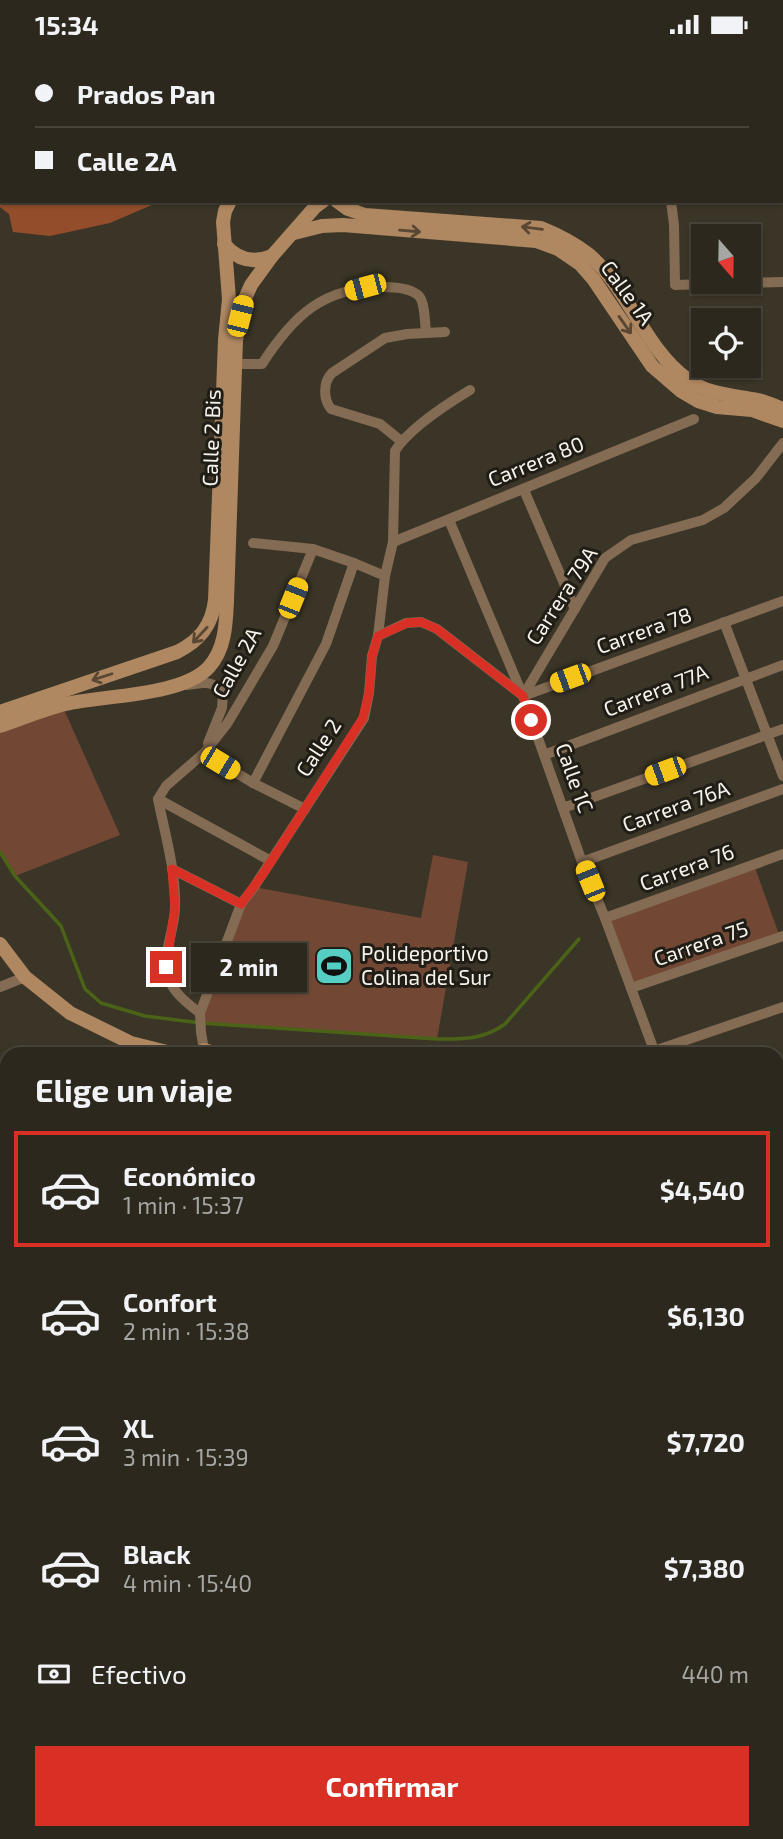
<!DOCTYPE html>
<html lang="es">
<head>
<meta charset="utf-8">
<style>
  body { margin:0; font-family:"Exo 2",sans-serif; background:#38342a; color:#f1f3f6; height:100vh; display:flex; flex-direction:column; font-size:26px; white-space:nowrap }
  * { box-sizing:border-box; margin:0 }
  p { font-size:23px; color:#a6a6a4 }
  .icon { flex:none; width:38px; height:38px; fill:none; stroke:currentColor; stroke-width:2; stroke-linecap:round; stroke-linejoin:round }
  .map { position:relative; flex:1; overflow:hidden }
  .side { position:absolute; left:0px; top:998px; width:784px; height:793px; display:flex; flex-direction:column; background:#2c281d; border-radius:21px 21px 0 0; box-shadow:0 2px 5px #0004,0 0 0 2px #48443b }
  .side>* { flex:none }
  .hud { position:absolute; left:0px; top:0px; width:784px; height:154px; box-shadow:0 2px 5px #0004,0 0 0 2px #48443b; display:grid; align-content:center; height:154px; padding:0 35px; background:#2c281d }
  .needle { width:46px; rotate:160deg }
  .fabs { position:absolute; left:691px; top:175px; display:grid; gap:14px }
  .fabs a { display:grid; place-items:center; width:70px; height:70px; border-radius:0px; background:#2c281d; box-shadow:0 2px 5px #0004,0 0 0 2px #48443b; font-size:35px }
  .end { position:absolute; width:32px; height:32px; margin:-16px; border:9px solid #d93025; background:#fff; box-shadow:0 0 0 4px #fff }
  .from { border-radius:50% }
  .bubble { position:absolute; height:49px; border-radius:0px; background:#2c281d; box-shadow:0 2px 5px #0004,0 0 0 2px #48443b; font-size:23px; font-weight:700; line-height:49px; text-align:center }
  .car { position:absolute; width:21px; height:42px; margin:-21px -10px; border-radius:9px; box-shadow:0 0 5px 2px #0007; background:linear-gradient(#f5c518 24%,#345 0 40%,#f5c518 0 76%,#345 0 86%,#f5c518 0) }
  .hud b { display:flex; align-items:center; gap:24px; height:66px; font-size:26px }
  .hud b+b { border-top:2px solid #48443b }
  .hud i { width:18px; height:18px; background:#f1f3f6 }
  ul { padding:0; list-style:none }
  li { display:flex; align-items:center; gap:21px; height:116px; margin:0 14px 10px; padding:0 21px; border:4px solid transparent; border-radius:0px }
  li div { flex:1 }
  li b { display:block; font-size:26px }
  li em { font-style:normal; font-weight:700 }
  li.current { border-color:#d93025 }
  li>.icon { width:63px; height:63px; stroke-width:1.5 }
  h2 { padding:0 35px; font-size:32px; line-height:84px }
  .pay { display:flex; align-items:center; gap:18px; height:77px; padding:0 35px; font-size:26px }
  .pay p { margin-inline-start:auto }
  .action { display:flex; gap:14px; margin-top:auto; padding:14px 35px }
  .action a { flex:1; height:80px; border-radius:0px; background:#d93025; color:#fff; font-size:28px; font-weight:700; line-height:80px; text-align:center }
  .status { display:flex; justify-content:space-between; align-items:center; height:49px; padding:0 35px; background:#2c281d; direction:ltr }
  .status svg { height:19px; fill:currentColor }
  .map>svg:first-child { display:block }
  .green { fill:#724835 }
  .forest { fill:#934d2b }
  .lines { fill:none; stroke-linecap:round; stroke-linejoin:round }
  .stream { stroke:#4b6316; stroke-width:3.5 }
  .street { stroke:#846b53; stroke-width:10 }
  .secondary { stroke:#af8761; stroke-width:14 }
  .oneway { stroke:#594734 }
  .route { stroke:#d93025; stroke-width:9 }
  .labels { text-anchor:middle; stroke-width:6; stroke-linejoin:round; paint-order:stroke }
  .street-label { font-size:21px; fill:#f7f3ea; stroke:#201d16 }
  .poi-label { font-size:21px; fill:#f7f3ea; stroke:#201d16; text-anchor:start }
</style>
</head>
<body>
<div class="status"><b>15:34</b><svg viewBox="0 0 49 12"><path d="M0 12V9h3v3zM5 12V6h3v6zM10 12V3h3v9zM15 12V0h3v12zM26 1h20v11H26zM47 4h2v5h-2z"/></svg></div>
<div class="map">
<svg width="783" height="1790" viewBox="0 0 783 1790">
  <rect width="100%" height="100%" fill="#3b3527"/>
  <g class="green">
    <path d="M62 656 120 786 15 827 0 803V677Z"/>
    <path d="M433 806 468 813 437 990 201 974 241 855 254 838 421 869Z"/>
    <path d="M754 816 780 888 631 939 605 869Z"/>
  </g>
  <path class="forest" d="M0 0H565L557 2H2V152H161L110 174 50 187 13 183 9 165 0 158Z"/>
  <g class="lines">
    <path class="stream" d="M0 803 15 827 61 877 85 940 101 954 145 967 201 974 437 990C463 990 483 991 505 975L579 890"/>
    <g class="street">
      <path d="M782 93H783"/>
      <path d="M671 152 674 176 675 236 783 233"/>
      <path d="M235 315H262C293 267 323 238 383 238 394 238 411 239 419 247 425 253 425 276 426 284"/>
      <path d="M401 392 380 375 331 360C323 350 323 333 332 324L385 289 407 285 445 283"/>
      <path d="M524 441 575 560"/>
      <path d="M449 471 523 647 582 813 605 869 655 1004"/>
      <path d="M393 493 694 370"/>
      <path d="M253 494 313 500 354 514 385 527"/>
      <path d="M724 573 783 727"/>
      <path d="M378 587 406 574 421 573 437 580 522 646"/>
      <path d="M187 636C204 634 211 630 223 644L222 659 208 694"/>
      <path d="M523 647 605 509 631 491 703 471 724 459 756 429 783 394"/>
      <path d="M523 647 783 552"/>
      <path d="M204 704 253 734 305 760"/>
      <path d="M544 706 783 616"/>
      <path d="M253 734 326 595 354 514"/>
      <path d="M158 750 271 812"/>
      <path d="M563 759 783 680"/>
      <path d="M582 813 783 740"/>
      <path d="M172 820 241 855"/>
      <path d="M605 869 783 805"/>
      <path d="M0 938 25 928"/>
      <path d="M631 939 783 887"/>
      <path d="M200 964C185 953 167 939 166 917 165 900 175 877 175 858 176 822 165 785 158 750L166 737 204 704 227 675 273 597 313 500"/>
      <path d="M204 1001 201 983 200 964 241 855 254 838 364 669 369 644 372 607 378 587 385 527 393 493 395 402C409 379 447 355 470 341"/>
      <path d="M654 1002 783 958"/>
      <path d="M777 1019 783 1017"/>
      <path d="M0 1029 7 1027"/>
      <path d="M777 1081 783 1079"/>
      <path d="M0 1082 7 1081"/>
      <path d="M0 1131 7 1130"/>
      <path d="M777 1145 783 1143"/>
      <path d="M0 1181 7 1180"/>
      <path d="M777 1214 783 1211"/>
      <path d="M0 1232 7 1230"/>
      <path d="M0 1253 7 1277"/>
      <path d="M777 1270 783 1267"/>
      <path d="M0 1293 7 1291"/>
      <path d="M777 1310 783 1327"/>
      <path d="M0 1349 7 1345"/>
      <path d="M777 1547 783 1563"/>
      <path d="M777 1605 783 1602"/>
      <path d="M233 1783 236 1790"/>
      <path d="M332 1783 335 1790"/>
      <path d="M486 1783 490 1790"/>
      <path d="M759 1783 763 1790"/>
    </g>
    <g class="secondary">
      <path d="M759 2 765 0"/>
      <path d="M337 152 348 160 365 166 541 179C558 186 574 194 588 205 628 238 644 299 687 330 708 346 733 346 758 351 766 353 775 357 783 360"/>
      <path d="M294 184 322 177 343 176 536 192 558 200 580 215 594 231 652 317 681 342 698 352 717 358 752 361 783 372"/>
      <path d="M224 195C237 211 253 215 272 207"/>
      <path d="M0 663 177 603C199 592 212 577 215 551L225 291 229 250 223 173 225 162 230 152"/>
      <path d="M0 677C20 670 40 662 61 656 100 646 182 648 209 618 225 600 226 576 227 552L236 291 244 252 251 236 272 207 315 158 323 152"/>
      <path d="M0 895 25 928 70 964 131 994 171 1004"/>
      <path d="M204 1004V1001L214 1004"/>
      <path d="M777 1335 783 1351"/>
      <path d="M0 1587 7 1596"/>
      <path d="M0 1705 7 1701"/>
      <path d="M777 1755 783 1752"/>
      <path d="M777 1771 783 1768"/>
      <path d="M104 1783 107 1790"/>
      <path d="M710 1790 724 1783"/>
      <path d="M739 1790 753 1783"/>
    </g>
  </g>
  <defs><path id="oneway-shaft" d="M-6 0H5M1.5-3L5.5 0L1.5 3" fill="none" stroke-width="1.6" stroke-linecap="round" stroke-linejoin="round" transform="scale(1.75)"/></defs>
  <g class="oneway">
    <use href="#oneway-shaft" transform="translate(532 179) rotate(-173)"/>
    <use href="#oneway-shaft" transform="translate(410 182) rotate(5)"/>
    <use href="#oneway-shaft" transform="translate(625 276) rotate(55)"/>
    <use href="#oneway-shaft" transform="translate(200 586) rotate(133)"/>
    <use href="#oneway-shaft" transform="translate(102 628) rotate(162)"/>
  </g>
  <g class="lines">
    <path class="route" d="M166 918 175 859 172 820 241 855 263 825 363 669 369 644 372 607 378 587 407 574 421 573 437 580 523 647 531 671"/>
  </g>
  <defs>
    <symbol id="stadium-square" viewBox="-11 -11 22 22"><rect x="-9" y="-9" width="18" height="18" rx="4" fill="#56cec3" stroke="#201d16"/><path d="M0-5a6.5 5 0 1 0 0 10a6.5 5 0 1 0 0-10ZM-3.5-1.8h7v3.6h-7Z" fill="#111"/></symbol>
  </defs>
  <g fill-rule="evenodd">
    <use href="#stadium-square" x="312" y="895" width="44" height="44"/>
  </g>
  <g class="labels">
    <g class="street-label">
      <text transform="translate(627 244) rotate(54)" y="7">Calle 1A</text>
      <text transform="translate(212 389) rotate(-88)" y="7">Calle 2 Bis</text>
      <text transform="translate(536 413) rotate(-22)" y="7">Carrera 80</text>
      <text transform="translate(562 547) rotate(-57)" y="7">Carrera 79A</text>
      <text transform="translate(644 582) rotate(-20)" y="7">Carrera 78</text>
      <text transform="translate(237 614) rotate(-61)" y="7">Calle 2A</text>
      <text transform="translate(656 642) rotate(-21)" y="7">Carrera 77A</text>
      <text transform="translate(319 699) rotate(-57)" y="7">Calle 2</text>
      <text transform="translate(574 729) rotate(70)" y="7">Calle 1C</text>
      <text transform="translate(676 758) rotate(-20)" y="7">Carrera 76A</text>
      <text transform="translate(687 819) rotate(-20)" y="7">Carrera 76</text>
      <text transform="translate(701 895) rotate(-19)" y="7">Carrera 75</text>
    </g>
    <g class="poi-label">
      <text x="361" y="912">Polideportivo<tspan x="361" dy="24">Colina del Sur</tspan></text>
    </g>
  </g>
</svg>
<div class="fabs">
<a><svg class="needle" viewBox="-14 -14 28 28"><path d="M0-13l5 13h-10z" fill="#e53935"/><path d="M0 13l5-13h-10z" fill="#a6a6a4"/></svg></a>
<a><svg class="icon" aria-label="locate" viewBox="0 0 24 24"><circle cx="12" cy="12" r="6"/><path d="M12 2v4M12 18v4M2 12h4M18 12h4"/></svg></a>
</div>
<i class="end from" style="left:531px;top:671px"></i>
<i class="end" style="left:166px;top:918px"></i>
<div class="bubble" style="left:191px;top:894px;width:116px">2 min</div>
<i class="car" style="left:365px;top:238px;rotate:255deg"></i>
<i class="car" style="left:240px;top:267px;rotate:14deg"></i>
<i class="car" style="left:293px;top:549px;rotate:22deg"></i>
<i class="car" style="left:570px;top:629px;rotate:250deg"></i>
<i class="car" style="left:220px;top:714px;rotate:121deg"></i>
<i class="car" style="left:665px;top:722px;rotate:250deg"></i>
<i class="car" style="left:590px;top:832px;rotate:338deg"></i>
<div class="hud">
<b><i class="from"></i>Prados Pan</b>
<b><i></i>Calle 2A</b>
</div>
<section class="side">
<h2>Elige un viaje</h2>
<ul>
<li class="current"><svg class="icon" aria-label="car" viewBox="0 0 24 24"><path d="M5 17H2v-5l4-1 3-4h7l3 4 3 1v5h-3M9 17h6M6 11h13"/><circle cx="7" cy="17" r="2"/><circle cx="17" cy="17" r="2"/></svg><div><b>Económico</b><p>1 min · 15:37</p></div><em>$4,540</em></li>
<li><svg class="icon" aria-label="car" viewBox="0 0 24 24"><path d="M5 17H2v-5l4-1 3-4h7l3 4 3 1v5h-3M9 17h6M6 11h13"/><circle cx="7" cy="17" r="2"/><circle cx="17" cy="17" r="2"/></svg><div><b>Confort</b><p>2 min · 15:38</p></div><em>$6,130</em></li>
<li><svg class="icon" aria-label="car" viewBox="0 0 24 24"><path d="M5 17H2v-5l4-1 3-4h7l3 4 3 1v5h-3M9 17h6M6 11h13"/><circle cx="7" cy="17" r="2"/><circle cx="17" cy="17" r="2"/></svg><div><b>XL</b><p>3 min · 15:39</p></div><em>$7,720</em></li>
<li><svg class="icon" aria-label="car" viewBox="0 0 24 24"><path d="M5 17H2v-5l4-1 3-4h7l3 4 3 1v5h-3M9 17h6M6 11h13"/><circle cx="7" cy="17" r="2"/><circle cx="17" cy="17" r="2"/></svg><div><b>Black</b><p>4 min · 15:40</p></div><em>$7,380</em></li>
</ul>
<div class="pay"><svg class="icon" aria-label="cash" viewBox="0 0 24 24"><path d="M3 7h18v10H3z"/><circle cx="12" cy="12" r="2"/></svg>Efectivo<p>440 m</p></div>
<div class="action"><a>Confirmar</a></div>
</section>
</div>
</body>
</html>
